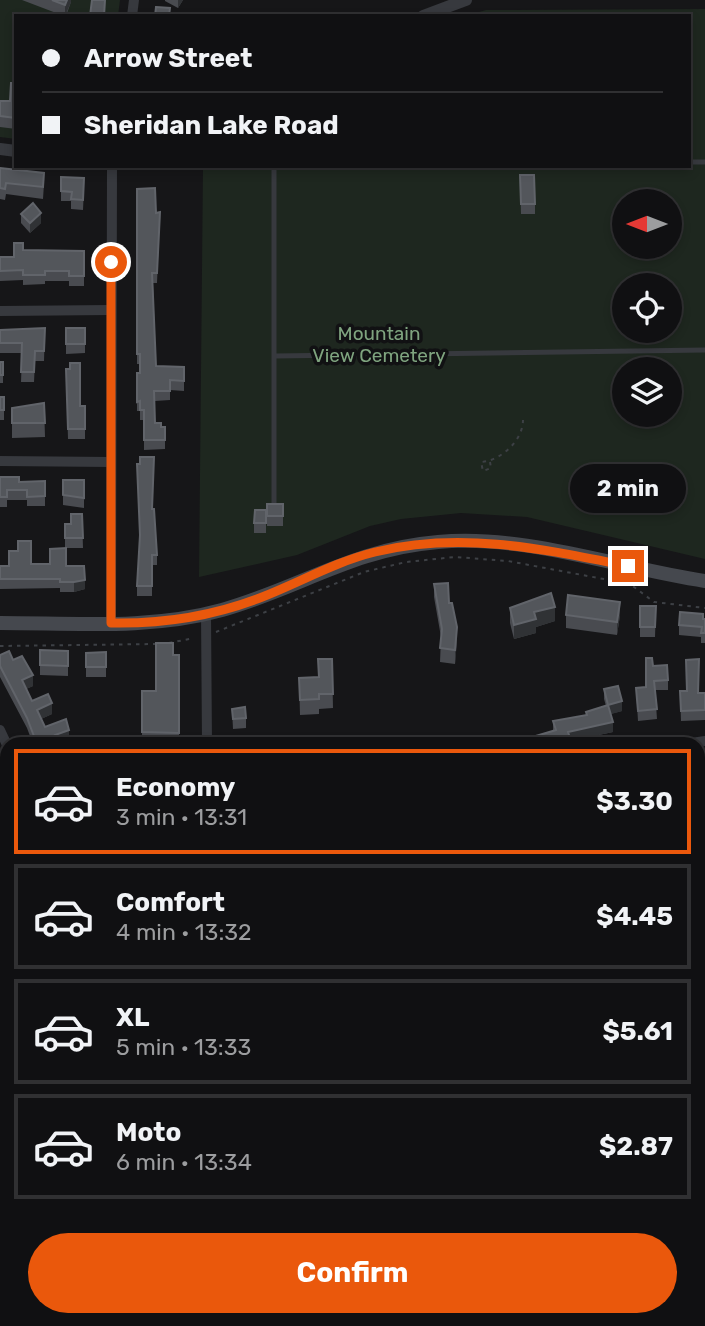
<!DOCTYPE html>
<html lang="en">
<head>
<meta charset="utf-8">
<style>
  body { margin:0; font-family:Rubik,sans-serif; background:#19191b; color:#f1f3f6; height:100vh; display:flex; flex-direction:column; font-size:26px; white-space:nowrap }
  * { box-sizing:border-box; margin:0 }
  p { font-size:23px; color:#9c9d9f }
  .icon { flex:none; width:38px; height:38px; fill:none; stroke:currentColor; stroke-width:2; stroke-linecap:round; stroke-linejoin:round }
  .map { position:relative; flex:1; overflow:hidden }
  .details { position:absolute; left:0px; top:737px; width:705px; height:590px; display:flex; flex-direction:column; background:#101012; border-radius:21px 21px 0 0; box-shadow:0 4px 10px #0003,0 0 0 2px #303032 }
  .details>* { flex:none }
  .banner { position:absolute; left:14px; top:14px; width:677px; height:154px; border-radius:0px; box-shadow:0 4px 10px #0003,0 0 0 2px #303032; display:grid; align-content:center; height:154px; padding:0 28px; background:#101012 }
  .needle { width:46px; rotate:270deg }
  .controls { position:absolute; left:612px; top:189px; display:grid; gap:14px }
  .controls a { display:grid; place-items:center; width:70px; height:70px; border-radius:50%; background:#101012; box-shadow:0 4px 10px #0003,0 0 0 2px #303032; font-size:35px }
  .end { position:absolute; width:32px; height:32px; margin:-16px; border:9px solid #ea580c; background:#fff; box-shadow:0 0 0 4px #fff }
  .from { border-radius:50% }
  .bubble { position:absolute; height:49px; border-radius:24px; background:#101012; box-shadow:0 4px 10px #0003,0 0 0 2px #303032; font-size:23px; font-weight:700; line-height:49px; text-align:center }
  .banner b { display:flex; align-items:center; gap:24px; height:66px; font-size:26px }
  .banner b+b { border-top:2px solid #303032 }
  .banner i { width:18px; height:18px; background:#f1f3f6 }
  ul { padding:12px 0 0; list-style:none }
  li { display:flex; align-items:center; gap:21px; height:105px; margin:0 14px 10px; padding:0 14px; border:4px solid #303032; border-radius:0px }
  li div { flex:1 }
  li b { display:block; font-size:26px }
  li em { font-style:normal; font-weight:700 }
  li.on { border-color:#ea580c }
  li>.icon { width:63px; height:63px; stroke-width:1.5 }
  .primary-button { display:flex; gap:14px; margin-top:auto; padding:14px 28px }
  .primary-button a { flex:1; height:80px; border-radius:42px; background:#ea580c; color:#fff; font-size:28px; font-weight:700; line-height:80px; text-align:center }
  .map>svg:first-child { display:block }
  .green { fill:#1e271f; fill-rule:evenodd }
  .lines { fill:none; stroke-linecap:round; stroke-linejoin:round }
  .path { stroke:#3d4045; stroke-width:2; stroke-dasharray:3.5 5; stroke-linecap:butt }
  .service { stroke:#37393e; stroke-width:5 }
  .minor { stroke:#37393e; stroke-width:10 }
  .tertiary { stroke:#37393e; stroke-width:12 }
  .secondary { stroke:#45484e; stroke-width:14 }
  .primary { stroke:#53565d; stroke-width:16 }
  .wall { fill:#494b50 }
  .shaded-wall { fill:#303235 }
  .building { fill:#53565b; stroke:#61646a; stroke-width:2 }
  .route { stroke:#ea580c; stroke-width:9 }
  .labels { text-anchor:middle; stroke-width:7; stroke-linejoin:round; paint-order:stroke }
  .park-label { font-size:19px; fill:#7fa47f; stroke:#111113 }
</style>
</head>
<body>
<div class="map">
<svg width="705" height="1326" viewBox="0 0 705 1326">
  <rect width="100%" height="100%" fill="#161618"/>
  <g class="green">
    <path d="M0 0H120L118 16H16V139L0 137Z"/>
    <path d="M705 9V559L527 517 461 513 401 519 370 526 297 555 199 577 203 166H690V16H465L486 10ZM625 201H670V247H625ZM625 285H670V331H625ZM625 369H670V415H625Z"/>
    <path d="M0 1274H7V1320H83L87 1326H0Z"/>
    <path d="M126 1320H267V1326H130Z"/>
  </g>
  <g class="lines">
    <g class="path">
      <path d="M525 166V177"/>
      <path d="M490 462 491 468 483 471 481 462C500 461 523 441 523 420"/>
      <path d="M216 632 364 572 406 562 455 557 508 561 630 584 654 602 705 608"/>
      <path d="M169 643 194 638"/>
      <path d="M0 646 156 644"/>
      <path d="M0 1076 7 1091"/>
      <path d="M128 1320 134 1326"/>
      <path d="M239 1320 240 1326"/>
    </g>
    <g class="service">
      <path d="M690 162H705"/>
      <path d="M258 166H412"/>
      <path d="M275 356 705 350"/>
      <path d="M274 507V167"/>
      <path d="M0 1232 7 1228"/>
    </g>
    <g class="minor">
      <path d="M132 16 134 0"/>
      <path d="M0 311 111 310"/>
      <path d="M0 461 111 462"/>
      <path d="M206 614 207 744"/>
      <path d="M111 623 112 166"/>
      <path d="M0 730 7 745"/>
      <path d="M685 744 705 741"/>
      <path d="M0 993H7"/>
      <path d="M518 1320 523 1326"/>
      <path d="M680 1320V1326"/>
      <path d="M0 1325 9 1320"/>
      <path d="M388 1326V1320"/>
    </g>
    <g class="tertiary">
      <path d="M423 16 466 0"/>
      <path d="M0 149 16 151"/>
      <path d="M698 1134 705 1133"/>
    </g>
    <path class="secondary" d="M0 623C74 623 150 630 222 610 300 588 353 549 438 542 527 534 618 568 705 581"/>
    <g class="primary">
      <path d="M0 1122 7 1135"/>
      <path d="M109 1320 113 1326"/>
    </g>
  </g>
  <g class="wall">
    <path d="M22 0H71V2L66 16H64Z"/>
    <path d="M165 0H183L178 8 165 1Z"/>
    <path d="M16 83V129L0 127V101H10Z"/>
    <path d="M0 168 44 184 43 199 6 194 5 200 0 199Z"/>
    <path d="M520 175 535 204V214H521Z"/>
    <path d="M61 177 84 188 83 210 71 209V201H61Z"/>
    <path d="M137 189 156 213 160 212 157 283H153L156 366 184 367V391L170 390V400L155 401V423L161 427H165V449L144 450V420H140V411H137V373H140V364H137Z"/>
    <path d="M21 214 41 223 30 233 21 223Z"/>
    <path d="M23 250 84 251V286H69V281H45V284L23 285V280L0 281V257H14Z"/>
    <path d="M45 328 44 361H35L34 382H21L22 353H0V330Z"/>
    <path d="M66 328H85V353L66 354Z"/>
    <rect x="0" y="362" width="3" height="21"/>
    <path d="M66 369 80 406H85V439H68Z"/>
    <rect x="0" y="397" width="4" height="23"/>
    <path d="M44 403 45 437 12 438V408Z"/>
    <path d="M0 477 19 482 45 481V506H27V500H7V507H0Z"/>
    <path d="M63 480H84V508L63 505Z"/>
    <rect x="267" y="504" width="16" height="22"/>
    <path d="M152 509 157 555V565H152V596H137V586Z"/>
    <path d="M266 510V533H254V523Z"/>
    <path d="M82 514 83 548H65V524H71Z"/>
    <path d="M31 564 66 566 85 589 74 592H60V588L0 589V566H9Z"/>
    <path d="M434 584 449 603 457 640 455 664 440 662 441 637 434 597Z"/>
    <path d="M640 606H656L655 637H640Z"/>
    <path d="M510 608 555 621 536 627V633L514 639 510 623Z"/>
    <path d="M566 615H620L617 635 566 628Z"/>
    <path d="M703 619H705V643H701V637L679 635V625Z"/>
    <path d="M40 650 68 651V676L40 675Z"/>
    <path d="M106 652V677H86V653Z"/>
    <path d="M0 655 13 660 33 686 26 689 32 701 52 714 41 719 45 727 69 740 60 744H33L27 728 0 677Z"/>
    <path d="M173 655H179V744H142V691H156Z"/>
    <path d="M332 659 333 708 319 709V714L300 715 299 678 318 677Z"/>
    <path d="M653 666 668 680V690H655L657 719 638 721 636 688 646 687Z"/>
    <path d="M604 689 622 711 610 714 613 732 570 741V744H519V741L553 731V721L586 715V712L606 706 604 699Z"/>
    <path d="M680 691 705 693V720L681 721Z"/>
    <path d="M232 709 246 718V728L233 729Z"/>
    <path d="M698 759H705V823L699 824Z"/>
    <path d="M0 777 6 799H7V831L0 815Z"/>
    <path d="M7 917V941L4 942V933L0 935Z"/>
    <rect x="0" y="1006" width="7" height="36"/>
    <rect x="413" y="1320" width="75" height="6"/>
    <path d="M612 1320 633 1322V1326H612Z"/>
  </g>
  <g class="shaded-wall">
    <path d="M67 0H71V2L65 16V5Z"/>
    <path d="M178 0H183L178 8Z"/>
    <path d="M41 213V223L30 233V223Z"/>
    <path d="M85 580V589L74 592V582Z"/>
    <path d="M620 602V615L617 635V622Z"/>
    <path d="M555 607V621L536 627V633L514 639V625L534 612Z"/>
    <path d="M457 627V640L455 664V650Z"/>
    <path d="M33 675V686L22 691V680Z"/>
    <path d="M622 701V711L608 715V705Z"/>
    <path d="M52 703V714L37 721V710Z"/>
    <path d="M613 722V732L570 741V744H549L568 732Z"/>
    <path d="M69 730V740L60 744H55V735Z"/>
    <path d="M6 789V799L0 802V792Z"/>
    <path d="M4 921V933L0 935V923Z"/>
  </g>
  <g class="building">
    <path d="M52 0H67L65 5Z"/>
    <path d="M92 0H105L104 16H90Z"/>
    <path d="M156 7 170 8 169 16H155Z"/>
    <path d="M11 83H16V118L0 116V101H10Z"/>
    <path d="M0 168 44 173 43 187 6 183 5 189 0 188Z"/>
    <path d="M520 175H534L535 204H521Z"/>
    <path d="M61 177 84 178 83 200 71 199 72 192 61 191Z"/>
    <path d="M155 188 156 213 160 212 157 273H152L156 366 184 367V381L170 380V391H154L155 423H161V427H165V440H144V410H140V401L137 402V373H140V354H137V189Z"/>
    <path d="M33 203 41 213 30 223 21 214Z"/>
    <path d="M14 243H23V250L84 251V276H69V271H45V275H23V270L0 271V257H14Z"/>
    <path d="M45 328 44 351H35L34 372H21L22 343H0V330Z"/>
    <rect x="66" y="328" width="19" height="16"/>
    <rect x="0" y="362" width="3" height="13"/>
    <path d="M70 363H80V406H85V429H68L66 369H70Z"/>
    <rect x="0" y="397" width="4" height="13"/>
    <path d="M44 403 45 423H12V408Z"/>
    <path d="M140 457H154L152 509H154L157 555H152V586H137L140 535 137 464H140Z"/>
    <path d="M0 477H19V482L45 481V496L27 497V490H7V497H0Z"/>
    <path d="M63 480H84V498L63 495Z"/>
    <rect x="267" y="504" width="16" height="12"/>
    <path d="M255 510H266V523H254Z"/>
    <path d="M71 514H82L83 538H65V524H71Z"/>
    <path d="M18 541H31V564H50V549L66 548V566H84L85 580 74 582H60V579H0V566H9V551H18Z"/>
    <path d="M448 583 449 603H452L457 627 455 650 440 648 442 629 434 584Z"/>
    <path d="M551 593 555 607 534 612 536 619 514 625 510 608Z"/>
    <path d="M568 595 620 602 617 622 566 615Z"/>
    <path d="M640 606H656L655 627H640Z"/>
    <path d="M680 612 703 614V619H705V633H701L702 627 679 625Z"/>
    <path d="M156 643H173V655H179V733L142 732V691H156Z"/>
    <path d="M40 650 68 651V666L40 665Z"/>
    <path d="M9 651 13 660 22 656 33 675 22 680 32 701 48 694 52 703 37 710 45 727 66 719 69 730 55 735 59 744H37L27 718 0 666V655Z"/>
    <path d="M106 652V667H86V653Z"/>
    <path d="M646 658H652L653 666 667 665 668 680 654 681 657 709 638 711 636 688 646 687Z"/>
    <path d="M318 659H332L333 694H319V699L300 700 299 678 319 677Z"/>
    <path d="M699 659 698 693H705V710L681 711 680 691H687L686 660Z"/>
    <path d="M618 686 622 701 608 705 604 689Z"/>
    <path d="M608 705 613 722 568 732 570 738 549 743V744H520L519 741 556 730 553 721 587 715 586 712Z"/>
    <path d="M245 707 246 718 233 719 232 709Z"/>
    <path d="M698 759H705V813H699Z"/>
    <path d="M0 777 6 789 0 792Z"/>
    <path d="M7 799V820L0 803V801Z"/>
    <path d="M0 917H7V930H4V921L0 923Z"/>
    <rect x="0" y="1006" width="7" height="25"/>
    <path d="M342 1320H360V1326H336V1322H342Z"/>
    <path d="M413 1320H488L485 1326H472L466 1323H430V1326H413Z"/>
    <path d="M556 1320H576L577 1324 568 1326H557Z"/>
    <path d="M612 1320H633V1322L612 1321Z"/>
    <path d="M635 1320H655L654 1326H635Z"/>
  </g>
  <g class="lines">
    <path class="route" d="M111 262V623C161 624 209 617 257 599 297 584 334 562 375 552 461 531 543 549 628 566"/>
  </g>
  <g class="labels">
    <g class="park-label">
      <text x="379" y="340">Mountain<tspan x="379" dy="22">View Cemetery</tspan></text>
    </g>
  </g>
</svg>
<div class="controls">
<a><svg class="needle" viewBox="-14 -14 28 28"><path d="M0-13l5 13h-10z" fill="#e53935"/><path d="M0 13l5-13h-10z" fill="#9c9d9f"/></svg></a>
<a><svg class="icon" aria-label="locate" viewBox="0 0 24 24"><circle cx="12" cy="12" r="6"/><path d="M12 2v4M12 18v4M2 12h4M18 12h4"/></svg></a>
<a><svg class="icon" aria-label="layers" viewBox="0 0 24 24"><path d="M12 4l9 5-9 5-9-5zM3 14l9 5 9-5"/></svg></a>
</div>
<i class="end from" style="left:111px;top:262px"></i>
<i class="end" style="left:628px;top:566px"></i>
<div class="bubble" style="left:570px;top:464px;width:116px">2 min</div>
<div class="banner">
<b><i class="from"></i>Arrow Street</b>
<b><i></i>Sheridan Lake Road</b>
</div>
<section class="details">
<ul>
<li class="on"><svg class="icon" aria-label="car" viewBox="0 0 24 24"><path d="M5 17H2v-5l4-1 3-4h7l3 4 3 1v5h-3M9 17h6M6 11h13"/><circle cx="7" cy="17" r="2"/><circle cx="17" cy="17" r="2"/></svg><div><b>Economy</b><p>3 min · 13:31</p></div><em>$3.30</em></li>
<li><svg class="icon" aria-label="car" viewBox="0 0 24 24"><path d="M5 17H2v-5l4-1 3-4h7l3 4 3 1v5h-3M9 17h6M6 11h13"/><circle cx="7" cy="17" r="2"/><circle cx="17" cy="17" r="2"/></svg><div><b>Comfort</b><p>4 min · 13:32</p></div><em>$4.45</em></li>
<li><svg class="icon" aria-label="car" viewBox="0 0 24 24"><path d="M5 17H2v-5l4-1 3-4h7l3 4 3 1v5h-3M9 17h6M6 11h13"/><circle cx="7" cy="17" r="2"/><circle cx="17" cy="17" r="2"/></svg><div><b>XL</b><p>5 min · 13:33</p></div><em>$5.61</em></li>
<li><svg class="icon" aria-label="car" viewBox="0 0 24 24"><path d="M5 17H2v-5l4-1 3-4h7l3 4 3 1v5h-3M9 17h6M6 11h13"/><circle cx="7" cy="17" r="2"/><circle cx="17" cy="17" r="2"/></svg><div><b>Moto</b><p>6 min · 13:34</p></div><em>$2.87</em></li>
</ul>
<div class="primary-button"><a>Confirm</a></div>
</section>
</div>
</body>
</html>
